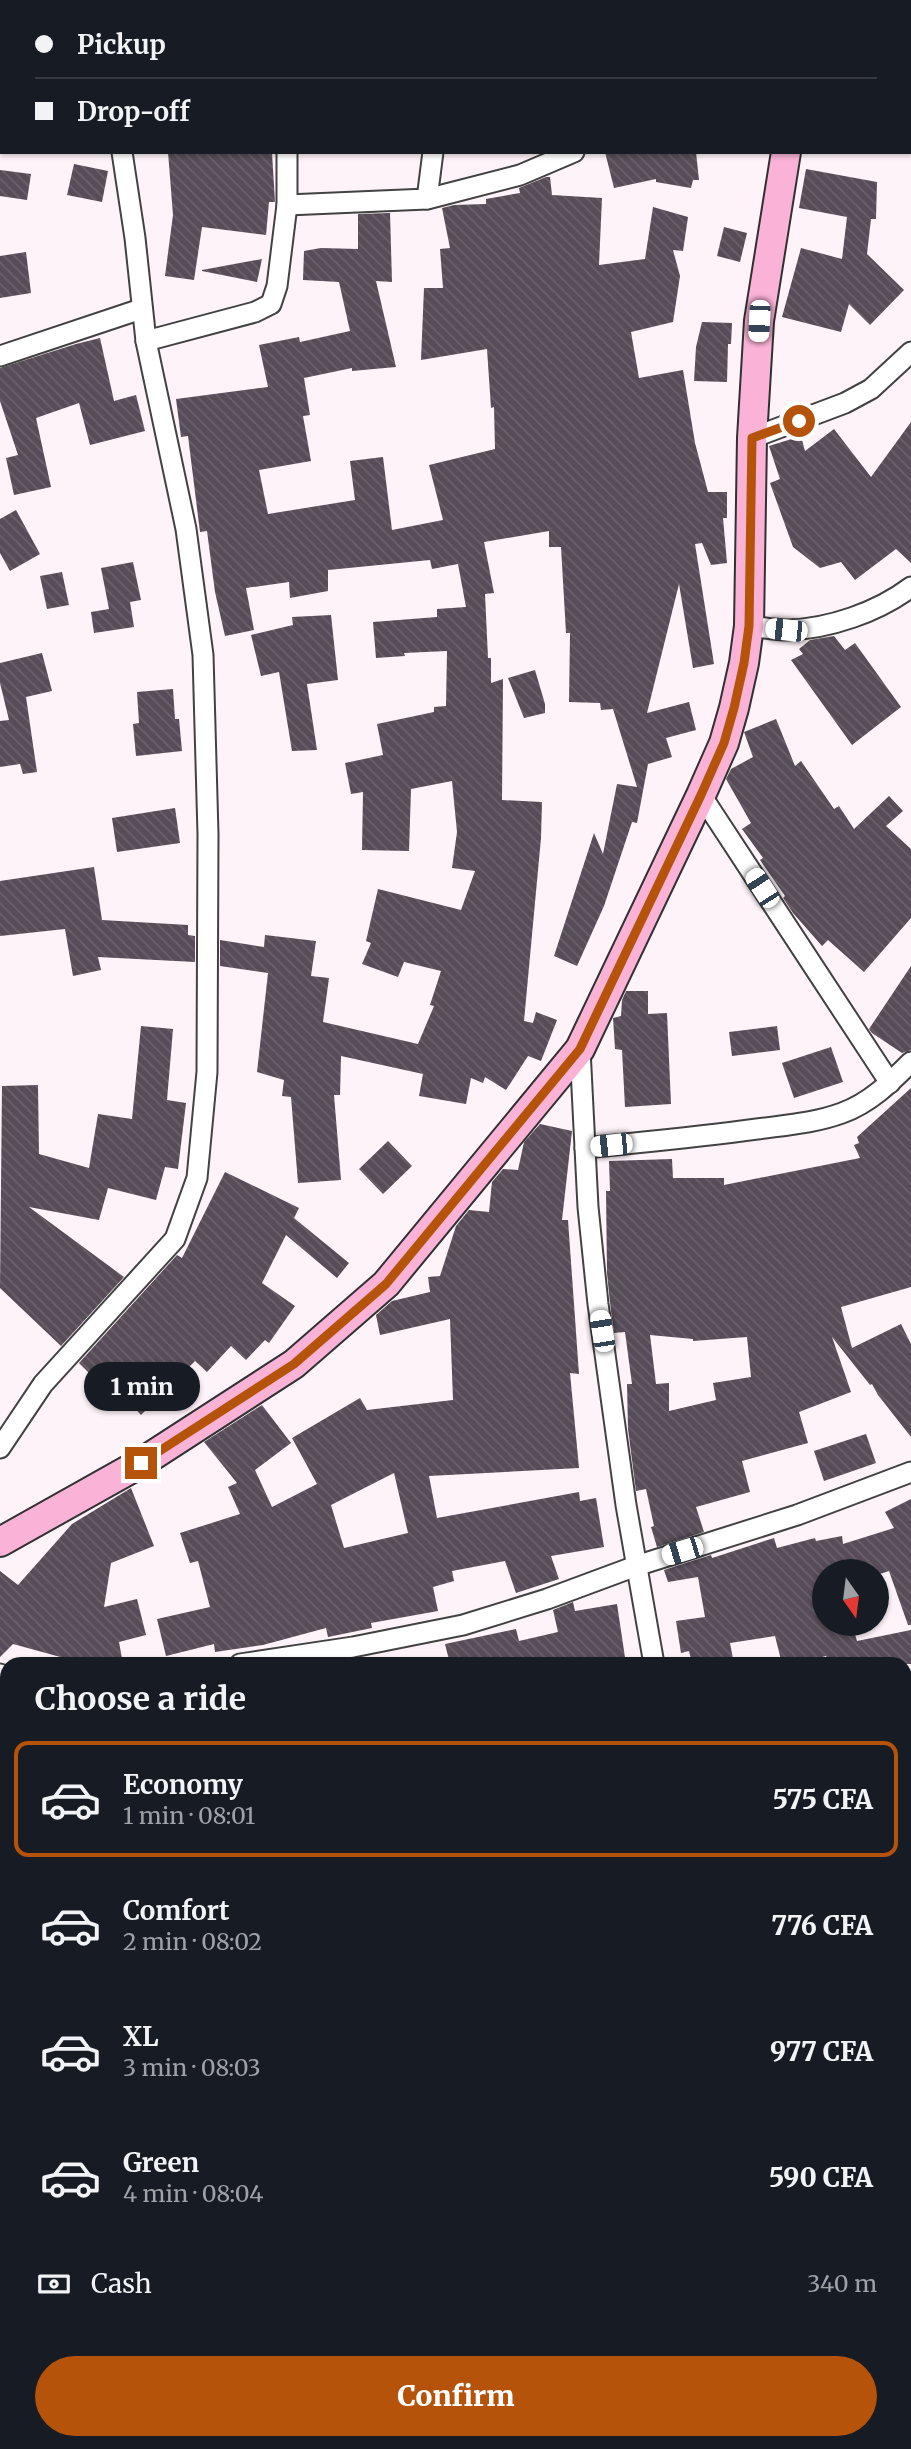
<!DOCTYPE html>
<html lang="en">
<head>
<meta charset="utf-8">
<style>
  body { margin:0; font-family:Merriweather,serif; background:#20242c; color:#f1f3f6; height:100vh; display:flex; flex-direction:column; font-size:26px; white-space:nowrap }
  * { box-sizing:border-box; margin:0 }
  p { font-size:23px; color:#9ea1a6 }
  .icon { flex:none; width:38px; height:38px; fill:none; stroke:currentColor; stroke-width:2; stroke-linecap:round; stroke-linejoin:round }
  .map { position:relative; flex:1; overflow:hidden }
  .details { position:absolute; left:0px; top:1657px; width:912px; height:793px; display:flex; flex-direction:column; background:#171b24; border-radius:21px 21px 0 0; box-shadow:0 2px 5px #0004 }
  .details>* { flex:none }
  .top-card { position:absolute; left:0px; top:0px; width:912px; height:154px; box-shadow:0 2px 5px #0004; display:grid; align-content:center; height:154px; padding:0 35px; background:#171b24 }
  .needle { width:46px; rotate:166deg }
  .buttons { position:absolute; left:812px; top:1559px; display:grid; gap:14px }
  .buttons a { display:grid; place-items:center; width:77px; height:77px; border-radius:50%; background:#171b24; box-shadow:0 2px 5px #0004; font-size:35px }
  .end { position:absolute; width:32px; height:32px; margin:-16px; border:9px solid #b45309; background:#fff; box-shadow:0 0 0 4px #fff }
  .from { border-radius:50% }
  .bubble { position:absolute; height:49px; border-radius:24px; background:#171b24; box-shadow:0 2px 5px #0004; font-size:23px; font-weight:800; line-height:49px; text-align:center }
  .car { position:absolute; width:21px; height:42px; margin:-21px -10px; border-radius:9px; box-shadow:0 0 5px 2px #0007; background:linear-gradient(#fff 24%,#345 0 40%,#fff 0 76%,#345 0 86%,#fff 0) }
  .top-card b { display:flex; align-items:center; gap:24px; height:66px; font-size:26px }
  .top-card b+b { border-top:2px solid #363941 }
  .top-card i { width:18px; height:18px; background:#f1f3f6 }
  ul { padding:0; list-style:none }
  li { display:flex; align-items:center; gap:21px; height:116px; margin:0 14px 10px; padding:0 21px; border:4px solid transparent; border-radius:14px }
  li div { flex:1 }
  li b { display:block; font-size:26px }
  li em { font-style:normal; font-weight:800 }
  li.active { border-color:#b45309 }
  li>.icon { width:63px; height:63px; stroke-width:1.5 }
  h2 { padding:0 35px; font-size:32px; line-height:84px }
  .pay { display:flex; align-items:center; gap:18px; height:77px; padding:0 35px; font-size:26px }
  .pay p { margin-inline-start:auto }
  .cta { display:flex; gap:14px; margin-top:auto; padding:14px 35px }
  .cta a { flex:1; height:80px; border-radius:42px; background:#b45309; color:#fff; font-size:28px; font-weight:800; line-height:80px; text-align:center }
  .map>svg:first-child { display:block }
  .building { fill:url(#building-back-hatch); fill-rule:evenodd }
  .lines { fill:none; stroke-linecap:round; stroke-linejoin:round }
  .street-casing { stroke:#424242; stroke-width:23 }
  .secondary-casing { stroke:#313131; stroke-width:32 }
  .street { stroke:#fff; stroke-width:19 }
  .secondary { stroke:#fab2d6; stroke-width:28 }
  .route { stroke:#b45309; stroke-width:9 }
</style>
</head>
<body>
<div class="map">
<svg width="911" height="2449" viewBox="0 0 911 2449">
  <defs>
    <pattern id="building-back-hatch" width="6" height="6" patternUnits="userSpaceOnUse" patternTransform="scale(1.75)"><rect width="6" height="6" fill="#574c57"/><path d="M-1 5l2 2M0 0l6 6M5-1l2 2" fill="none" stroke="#6a616a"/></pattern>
  </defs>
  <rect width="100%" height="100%" fill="#fef3f9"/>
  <g class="building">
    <path d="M168 152 272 153 275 202H269L266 235 202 227 194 280 165 276 173 215Z"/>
    <path d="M605 152H696L699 180H693L691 188 656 182V179L614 188Z"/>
    <path d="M74 164 108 171 102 202 67 195Z"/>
    <path d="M806 169 877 182 876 219H871L867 254 904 290 870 325 849 304 841 332 782 317 801 248 842 259 847 217 799 208Z"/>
    <path d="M0 170 31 174 27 200 0 196Z"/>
    <path d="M546 177H550L552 195 602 198 599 265 645 259 653 207 688 217 683 251 673 250 680 276 673 322 631 332 639 378 683 370 695 443 708 492H727V518H723L727 563 711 565 702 543 695 544 714 664 693 668 679 584 647 713 689 702 696 730 666 738 672 757 648 764 637 823 632 822 604 906 577 966 554 956 594 833 603 854 617 784 637 787 613 709 601 710 600 703 569 702 570 633H566L561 547H549V531L484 542 494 593 485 594 488 658H491V683L503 679 502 800 542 802 541 838 524 1021 533 1023 536 1012 557 1020 541 1061 528 1056 506 1090 485 1077 483 1083 471 1078 466 1104 419 1096 423 1074 341 1056 340 1095H334L341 1180 298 1183 291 1097 282 1096 284 1080 257 1072 268 973 220 966V940L264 947 265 935 316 941 311 976 329 978 323 1022 418 1044 434 1006 430 1005 441 971 404 962 398 977 362 964 371 943 366 941 378 889 461 910 475 871 452 868 457 832 452 781 411 789 409 851 362 850 363 792 351 794 345 763 383 755 377 724 434 712V707L446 706 447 651 404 653 405 656 376 658 373 622 437 617V609L466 607 458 564 432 569 430 560 328 570V591L290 598 289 582 246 588 254 630 225 636 215 592 207 531 200 532 188 436 181 437 176 399 268 387 259 345 299 337 300 342 350 331 339 282 303 280 304 251 321 248 358 249V214L390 213 392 282 376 281 396 367 352 371V368L304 378 310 415 303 416 311 461 259 470 268 514 355 500 350 461 383 457 392 530 443 520 429 465 495 449 494 407 491 408 487 349 421 360 424 288H443L440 249 450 248 442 208 454 205 486 204V199L520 193 519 188Z"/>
    <path d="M724 227 747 233 740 262 717 256Z"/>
    <path d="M26 252 31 293 0 298V256Z"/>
    <path d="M262 259 257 282 202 271V270Z"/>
    <path d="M702 322 732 323 731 344H728L727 382 694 381 696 347Z"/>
    <path d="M100 338 114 401 136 395 145 431 90 445 79 403 36 418 51 487 14 495 6 458 18 455 0 401V368L76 344Z"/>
    <path d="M911 422V563L896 549 855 580 841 562 820 568 793 547 770 483 780 479 769 446 801 436 805 451 834 429 871 477Z"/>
    <path d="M16 510 40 554 10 571 0 553V519Z"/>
    <path d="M133 562 141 600 130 602 134 627 94 633 91 612 109 609 101 568Z"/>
    <path d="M62 572 69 605 47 609 40 576Z"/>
    <path d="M331 615 338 680 307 684 317 750 292 751 279 672 261 676 251 635 293 625 292 617Z"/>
    <path d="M834 636 845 650 855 643 901 707 852 745 791 660 803 654 799 649 810 640Z"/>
    <path d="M42 653 52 691 26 697 37 772 23 774 20 764 0 767V721L9 720 0 683V663Z"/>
    <path d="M535 670 545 704V713L524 718 508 678Z"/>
    <path d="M173 689 175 719H179L182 751 136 756 133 724 139 723 137 692Z"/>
    <path d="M776 719 795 766 801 761 834 809 839 806 854 829 889 796 903 811 886 826 911 849V918L864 972 828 940 822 946 793 913 783 898 785 896 760 860 763 858 742 829 751 823 726 779 731 769 753 757 744 732Z"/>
    <path d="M175 808 180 843 117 852 112 818Z"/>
    <path d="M94 867 102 920 188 925V935L195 936V962L98 957 101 970 73 976 65 929 0 936V881Z"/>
    <path d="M911 966V1050L902 1053 872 1033 869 1029Z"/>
    <path d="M626 991H648V1014L667 1013 671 1104 625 1107 622 1050 615 1049 613 1018 621 1016 622 1000Z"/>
    <path d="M141 1026 173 1029 167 1100 186 1103 178 1169 165 1167 156 1200 108 1188 99 1220 29 1207 124 1277 61 1346 0 1288 2 1086 38 1085 39 1154 89 1168 98 1114 132 1119Z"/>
    <path d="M777 1026 780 1050 732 1056 729 1032Z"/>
    <path d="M831 1047 843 1082 794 1098 782 1063Z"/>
    <path d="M911 1088V1287L841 1307 852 1348 901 1324 911 1344V1437L878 1395 872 1384 870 1385 832 1337 851 1392 799 1412 808 1443 742 1461 750 1492 696 1507 704 1532 657 1547 651 1527 654 1526 646 1489 636 1491 628 1429 627 1384H632L625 1332 614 1333 610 1303 607 1273 606 1191H610L609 1161 672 1159 673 1178H724V1185L860 1158 854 1145 859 1143 857 1137ZM650 1335 693 1339V1341L747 1337 751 1377 713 1383 716 1400 669 1411V1383L656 1384Z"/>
    <path d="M540 1124 572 1131 562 1220H568L579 1374 570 1373 579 1468 429 1476 437 1518 579 1492 580 1501 596 1498 604 1547 551 1556 559 1579 516 1593 505 1561 452 1571 454 1581 433 1587 438 1611 371 1623 372 1628 328 1637 326 1628 263 1645 215 1652 214 1644 166 1656 157 1619 210 1607 198 1561 190 1563 180 1533 240 1514 228 1487 237 1483 204 1442 262 1405 291 1443 255 1470 272 1507 317 1484 292 1438 360 1398 367 1410 453 1400 450 1319 380 1335 376 1315 392 1301 430 1292 428 1277 440 1276 456 1226 469 1210 489 1212 492 1182 503 1169 518 1170 524 1142ZM394 1473 408 1533 344 1548 331 1505Z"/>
    <path d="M388 1141 412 1166 383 1194 359 1169Z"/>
    <path d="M225 1172 299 1208 294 1218 349 1263 337 1278 286 1235 262 1283 295 1306 269 1343 265 1340 246 1360 231 1346 207 1372 195 1361 141 1415 102 1372 95 1379 79 1363 177 1255 182 1258Z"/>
    <path d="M866 1434 876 1463 824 1481 814 1451Z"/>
    <path d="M131 1488 154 1546 111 1563 104 1607 137 1599 146 1635 119 1642 123 1664H75V1661L13 1644 0 1657V1571L18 1585 72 1524Z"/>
    <path d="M911 1499V1625H908L889 1571 877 1575V1572H824V1624H852L857 1641 911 1630V1664H829L826 1656 795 1664H782L775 1636 730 1643 734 1664H692L689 1651 681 1653 676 1621 705 1617 698 1577 668 1582 664 1570 711 1555 712 1558 774 1538 777 1548 815 1538 816 1541 842 1536 843 1544 894 1528 885 1512Z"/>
    <path d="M573 1602 575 1611 617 1604 626 1664H450L445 1644 516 1629 519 1641 558 1632 553 1610Z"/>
  </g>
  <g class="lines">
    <defs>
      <g id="street">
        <path d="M81 0 82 2"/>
        <path d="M825 0 829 2"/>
        <path d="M288 2V0"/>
        <path d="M444 2V0"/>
        <path d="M910 38 911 39"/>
        <path d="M287 152V205L427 199 433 152"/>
        <path d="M427 199 520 175 574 152"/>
        <path d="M146 341 255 312 271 304 277 286 287 205"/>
        <path d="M0 356 141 309"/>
        <path d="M752 438 845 403 871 389 911 352"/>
        <path d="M749 626C761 627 774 630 787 630 829 629 878 612 911 587"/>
        <path d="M701 795 890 1083"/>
        <path d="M580 1049 588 1207 598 1304 626 1505 654 1664"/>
        <path d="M585 1148C643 1142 700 1137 757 1129 786 1125 815 1123 842 1113 870 1103 891 1082 911 1062"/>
        <path d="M0 1448 43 1384 175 1239 197 1178 207 1072 208 834 203 655 186 529 146 341 135 238 122 152"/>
        <path d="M240 1664 353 1647 463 1625 547 1599 636 1566 797 1515 911 1472"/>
        <path d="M0 1674 7 1678"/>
        <path d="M0 2009 7 2007"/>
        <path d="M905 2386 911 2391"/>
        <path d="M261 2449 263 2443"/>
      </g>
      <g id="secondary">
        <path d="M797 2V0"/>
        <path d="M0 1542 141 1463 294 1364 386 1284 580 1049 701 795 724 743 734 708 744 663 749 626 752 438 759 321 786 152"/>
      </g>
    </defs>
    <use href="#street" class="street-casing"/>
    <use href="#secondary" class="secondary-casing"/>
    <use href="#street" class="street"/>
    <use href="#secondary" class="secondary"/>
  </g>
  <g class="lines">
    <path class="route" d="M141 1463 294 1364 386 1284 580 1049 701 795 724 743 734 708 744 663 749 626 752 438 799 421"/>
  </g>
</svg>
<div class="buttons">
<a><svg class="needle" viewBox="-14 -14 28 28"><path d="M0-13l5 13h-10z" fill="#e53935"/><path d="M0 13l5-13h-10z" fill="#9ea1a6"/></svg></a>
</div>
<i class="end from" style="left:799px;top:421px"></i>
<i class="end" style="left:141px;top:1463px"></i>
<div class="bubble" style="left:84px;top:1362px;width:116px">1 min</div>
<i class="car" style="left:759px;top:321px;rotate:183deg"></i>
<i class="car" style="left:786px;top:630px;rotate:276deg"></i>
<i class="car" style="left:762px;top:888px;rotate:327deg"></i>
<i class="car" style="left:611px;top:1145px;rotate:264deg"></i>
<i class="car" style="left:602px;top:1331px;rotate:351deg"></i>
<i class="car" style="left:682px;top:1551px;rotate:253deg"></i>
<div class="top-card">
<b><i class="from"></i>Pickup</b>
<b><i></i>Drop-off</b>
</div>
<section class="details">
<h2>Choose a ride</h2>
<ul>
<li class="active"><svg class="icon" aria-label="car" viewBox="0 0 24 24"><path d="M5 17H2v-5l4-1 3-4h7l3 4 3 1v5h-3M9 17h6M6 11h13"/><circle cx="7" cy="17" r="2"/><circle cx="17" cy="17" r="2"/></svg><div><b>Economy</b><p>1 min · 08:01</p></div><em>575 CFA</em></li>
<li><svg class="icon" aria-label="car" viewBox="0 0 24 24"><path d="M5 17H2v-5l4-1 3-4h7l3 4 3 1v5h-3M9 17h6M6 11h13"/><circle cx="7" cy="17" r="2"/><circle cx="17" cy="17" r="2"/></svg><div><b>Comfort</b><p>2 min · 08:02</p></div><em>776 CFA</em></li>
<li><svg class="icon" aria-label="car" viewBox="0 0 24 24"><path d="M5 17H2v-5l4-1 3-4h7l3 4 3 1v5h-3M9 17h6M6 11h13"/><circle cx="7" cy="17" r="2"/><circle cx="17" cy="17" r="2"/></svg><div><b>XL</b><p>3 min · 08:03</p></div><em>977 CFA</em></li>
<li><svg class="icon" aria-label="car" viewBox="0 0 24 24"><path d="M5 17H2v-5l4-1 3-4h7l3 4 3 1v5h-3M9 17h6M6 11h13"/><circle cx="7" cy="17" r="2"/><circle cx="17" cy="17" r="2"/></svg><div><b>Green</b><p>4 min · 08:04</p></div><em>590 CFA</em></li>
</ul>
<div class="pay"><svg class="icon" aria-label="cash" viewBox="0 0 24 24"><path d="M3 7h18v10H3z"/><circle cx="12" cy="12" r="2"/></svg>Cash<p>340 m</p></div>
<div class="cta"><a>Confirm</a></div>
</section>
</div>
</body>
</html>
